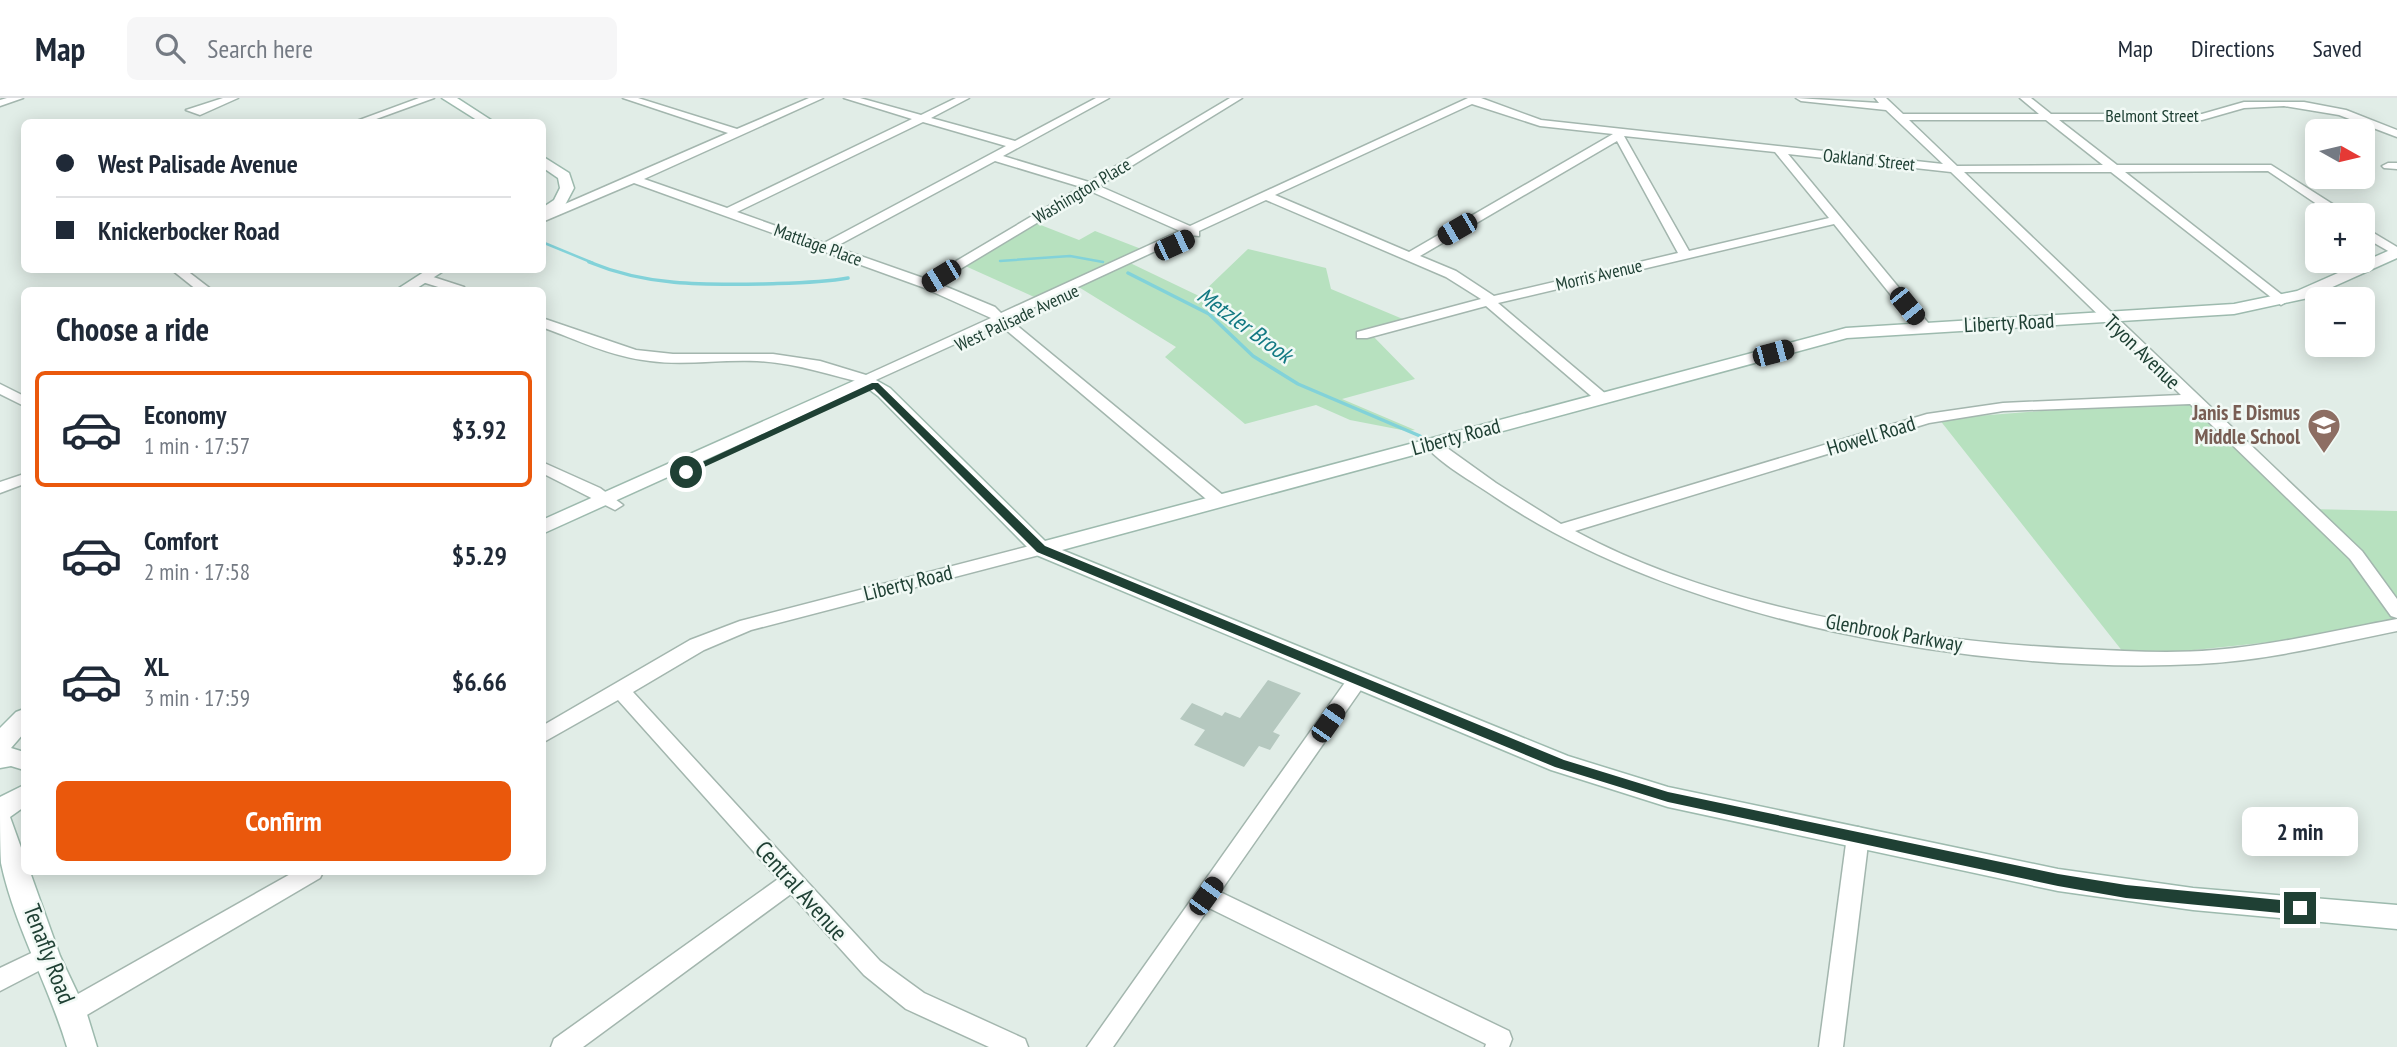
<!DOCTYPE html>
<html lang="en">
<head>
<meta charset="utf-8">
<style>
  body { margin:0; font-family:"PT Sans Narrow",sans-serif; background:#f6f6f7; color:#1f2937; height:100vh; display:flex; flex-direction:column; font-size:26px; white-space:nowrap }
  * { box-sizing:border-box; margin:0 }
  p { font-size:23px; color:#747a83 }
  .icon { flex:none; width:38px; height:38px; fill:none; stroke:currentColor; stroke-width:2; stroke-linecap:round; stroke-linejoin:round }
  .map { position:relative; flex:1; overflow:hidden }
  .drawer { position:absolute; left:21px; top:189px; width:525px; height:588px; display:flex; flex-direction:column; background:#fff; border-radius:10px; box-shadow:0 4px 18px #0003 }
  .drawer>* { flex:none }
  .top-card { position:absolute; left:21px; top:21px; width:525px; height:154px; border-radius:10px; box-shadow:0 4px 18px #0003; display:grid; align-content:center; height:154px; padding:0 35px; background:#fff }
  .needle { width:46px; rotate:98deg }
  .tools { position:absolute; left:2305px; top:21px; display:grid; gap:14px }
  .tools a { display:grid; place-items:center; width:70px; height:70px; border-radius:10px; background:#fff; box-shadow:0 4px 18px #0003; font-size:35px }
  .end { position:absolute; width:32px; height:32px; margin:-16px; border:9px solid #1f4034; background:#fff; box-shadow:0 0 0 4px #fff }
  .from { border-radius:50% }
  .bubble { position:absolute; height:49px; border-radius:10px; background:#fff; box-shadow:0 4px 18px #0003; font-size:23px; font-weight:700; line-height:49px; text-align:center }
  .car { position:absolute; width:21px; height:42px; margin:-21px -10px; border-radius:9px; box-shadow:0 0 5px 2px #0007; background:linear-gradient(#222 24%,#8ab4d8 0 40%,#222 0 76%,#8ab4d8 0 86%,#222 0) }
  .top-card b { display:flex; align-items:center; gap:24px; height:66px; font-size:26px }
  .top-card b+b { border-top:2px solid #e0e1e3 }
  .top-card i { width:18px; height:18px; background:#1f2937 }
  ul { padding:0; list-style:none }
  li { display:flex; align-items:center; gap:21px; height:116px; margin:0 14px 10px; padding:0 21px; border:4px solid transparent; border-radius:10px }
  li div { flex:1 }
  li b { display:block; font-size:26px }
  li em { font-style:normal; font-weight:700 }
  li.on { border-color:#ea580c }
  li>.icon { width:63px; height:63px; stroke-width:1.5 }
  h2 { padding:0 35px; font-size:32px; line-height:84px }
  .cta { display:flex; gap:14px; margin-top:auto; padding:14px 35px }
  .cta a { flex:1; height:80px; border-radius:10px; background:#ea580c; color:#fff; font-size:28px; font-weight:700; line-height:80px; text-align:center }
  header { display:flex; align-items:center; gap:42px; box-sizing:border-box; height:98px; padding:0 35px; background:#fff; border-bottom:2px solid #e0e1e3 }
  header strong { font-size:33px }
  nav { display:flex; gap:38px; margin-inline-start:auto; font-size:24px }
  .search { width:490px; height:63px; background:#f6f6f7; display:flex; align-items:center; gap:18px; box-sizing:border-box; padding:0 24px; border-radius:10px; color:#747a83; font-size:26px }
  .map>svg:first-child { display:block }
  .green { fill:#b7e1bf }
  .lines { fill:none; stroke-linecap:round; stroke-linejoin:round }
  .stream-far1 { stroke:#82d2d9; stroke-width:2.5 }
  .stream { stroke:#82d2d9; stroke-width:3.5 }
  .building { fill:#b5c8bf }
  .street-casing { stroke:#a3b6ae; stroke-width:3 }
  .secondary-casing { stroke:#9dbaae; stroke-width:3 }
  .street { fill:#fff; fill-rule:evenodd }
  .secondary { fill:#fff; fill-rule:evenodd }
  .route { fill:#1f4034 }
  .labels { text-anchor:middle; stroke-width:5; stroke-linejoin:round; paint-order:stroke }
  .far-street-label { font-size:18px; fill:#1f4034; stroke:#f1f9f5 }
  .street-label { font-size:21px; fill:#1f4034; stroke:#f1f9f5 }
  .education-label { font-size:21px; font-weight:bold; fill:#785e54; stroke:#f1f9f5; text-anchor:end }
  .water-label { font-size:23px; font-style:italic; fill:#127983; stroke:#f1f9f5 }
  .near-street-label { font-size:24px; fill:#1f4034; stroke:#f1f9f5 }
</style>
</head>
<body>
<header>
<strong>Map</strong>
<div class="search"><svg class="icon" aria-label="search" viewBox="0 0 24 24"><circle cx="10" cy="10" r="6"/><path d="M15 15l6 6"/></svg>Search here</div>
<nav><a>Map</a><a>Directions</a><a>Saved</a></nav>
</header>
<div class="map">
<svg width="2397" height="949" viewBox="0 0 2397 949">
  <rect width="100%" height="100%" fill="#e1ede7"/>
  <g class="green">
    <path d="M1033 124 1079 142 1095 133 1149 154 1128 164 1199 198 1248 151 1326 170 1331 191 1410 224 1369 234 1415 281 1342 301 1415 332 1407 333 1350 322 1316 307 1245 326 1165 259 1176 249 1077 188 1043 203 963 167Z"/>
    <path d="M2194 301 2310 411 2397 413V531L2127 559 1939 321Z"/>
  </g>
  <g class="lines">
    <g class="stream-far1">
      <path d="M542 144 593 165"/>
      <path d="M1000 163 1070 158 1103 164"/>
    </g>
    <g class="stream">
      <path d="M589 164C647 188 701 187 763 186 791 185 820 185 848 180"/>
      <path d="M1128 175 1209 216 1253 258 1298 286 1420 338"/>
    </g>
  </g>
  <path class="building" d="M1268 582 1301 595 1273 634 1280 637 1270 652 1259 648 1244 669 1194 647 1205 632 1180 621 1192 605 1222 618 1225 614 1240 620Z"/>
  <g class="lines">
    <defs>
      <g id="street">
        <path d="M7 0H23L0 8V2Z"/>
        <path d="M223 0H238L200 17 186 12Z"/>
        <path d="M419 0H434L368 24H354Z"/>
        <path d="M623 0H638L737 31 809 0H823L644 81 727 110 912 21 844 0H860L921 17 956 0H969L931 20 1015 43 1096 0H1109L1003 58 1089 84 1230 0H1242L1099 88 1190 128 1468 0H1481L1541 22 1943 66 1886 12 1801 3 1796 0 1879 5 1875 0H1886L1903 16H2039L2020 0H2031L2051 16H2202L2244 4H2304L2346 12 2397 32V39L2339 17 2284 8 2244 10 2202 22H2059L2117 67H2271L2345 114 2347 117H2333L2268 73 2125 74 2286 200 2288 203 2281 207 2111 74H1964L2362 453 2397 501V520L2391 518 2350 461 2190 306 2003 313 1929 325 1575 433C1719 511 1920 544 2082 551 2126 553 2170 556 2214 552 2276 547 2336 532 2397 521V533C2332 546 2266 563 2199 566 1978 577 1680 524 1495 399 1472 383 1441 367 1423 345L1426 342H1436L1496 385 1561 426 1927 316 2003 305 2181 297 1951 74 1788 56 1929 226V232H1919L1834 126 1498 205 1607 297 1609 300 1602 304 1597 303 1486 208 1367 240H1357V234L1481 201 1446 179 1266 102 1199 133V138L1190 137 1009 221 1224 398 1226 402 1218 407 1212 406 999 226 867 286C830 277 796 265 757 263 721 261 685 268 650 263 612 259 577 242 542 229V220L636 252 673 256H773L820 263 866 277 991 220 922 189 634 85 542 124V116L728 35ZM1472 6 1540 28 1613 36 1409 154 1275 97ZM1909 22H2046L2103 67 1957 68ZM923 24 1006 48 824 145 737 114ZM1624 38 1775 54 1829 120 1689 153ZM1617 43 1678 155 1494 198 1456 173 1420 158ZM995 63 1081 89 926 181 835 149ZM1090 93 1180 133 1001 215 995 209 937 185Z"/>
        <path d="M2388 65H2397V71L2384 70 2382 68Z"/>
        <path d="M2362 128 2397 149V158L2362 138Z"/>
        <path d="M172 172H186L212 192H197Z"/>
        <path d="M424 176 464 189 466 192H448L419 183 418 180Z"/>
        <path d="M0 286 24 298V308L0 296Z"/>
        <path d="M542 364 600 390 623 407 615 412 542 375Z"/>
        <path d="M24 376V386L0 395V384Z"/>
        <path d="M1041 445 1050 451 1047 455 751 532 704 552 633 594 880 863 924 895 1025 941 1028 949H989L906 911 864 877 791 796 583 949H551L554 941 778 781 618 602 542 645V628L690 542 740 523Z"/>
        <path d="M1358 574 1365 576 1368 581 1365 586 1220 794 1509 933 1512 941 1509 949H1485L1486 946 1209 810 1113 949H1087L1351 576Z"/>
        <path d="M1858 729 1866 732 1869 738 1843 949H1819L1847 738 1850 732Z"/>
        <path d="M294 774H323L320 780 80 921 71 924 62 921 59 913 62 905Z"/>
        <path d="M46 848 54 851 58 858 54 865 0 893V870Z"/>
      </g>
      <g id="secondary">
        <path d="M442 0H457L494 24H480Z"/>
        <path d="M542 58 569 75 574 90 565 107 542 121V110L554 102 560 90 558 80 542 69Z"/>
        <path d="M2397 149V160L2308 200 2234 216 1847 240 1062 452 1568 658 1668 689 2058 771 2193 790 2397 807V831L2193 812 2058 793 1668 709 1551 672 1034 456 878 298 866 289 542 436V422L867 277 890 290 1045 443 1846 230 2234 206 2297 193Z"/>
        <path d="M427 172H445L414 192H396Z"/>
        <path d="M24 611V635L11 650 24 654V672L11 668 0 670V630L16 614Z"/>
        <path d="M24 687V709L10 719 24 758V774H30L60 858 86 913 97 949H67C49 888 14 827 1 765 0 745 0 720 0 699Z"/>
      </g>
    </defs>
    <use href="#street" class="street-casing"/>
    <use href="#secondary" class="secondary-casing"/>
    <use href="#street" class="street"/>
    <use href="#secondary" class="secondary"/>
  </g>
  <path class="route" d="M872 285H878L1045 448 1564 662 1668 694 2058 776 2126 787 2300 804 2307 810 2300 817 2126 800 2058 788 1668 704 1555 669 1037 454 874 291 689 376 681 374Z"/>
  <defs>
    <symbol id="school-pin" viewBox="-11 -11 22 30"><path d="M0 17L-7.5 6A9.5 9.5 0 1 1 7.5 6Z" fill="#8d6e63" stroke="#f1f9f5"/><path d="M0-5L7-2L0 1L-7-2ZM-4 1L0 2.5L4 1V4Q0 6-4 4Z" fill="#fff"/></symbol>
  </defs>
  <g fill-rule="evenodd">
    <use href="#school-pin" x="2305" y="308" width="38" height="52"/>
  </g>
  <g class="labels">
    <g class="far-street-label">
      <text x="2152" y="24">Belmont Street</text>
      <text transform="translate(1869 62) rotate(6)" y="6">Oakland Street</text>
      <text transform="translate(1082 93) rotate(-31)" y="6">Washington Place</text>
      <text transform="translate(818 147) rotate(20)" y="6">Mattlage Place</text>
      <text transform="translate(1599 177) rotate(-13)" y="6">Morris Avenue</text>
      <text transform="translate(1017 220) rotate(-25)" y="6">West Palisade Avenue</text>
    </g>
    <g class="street-label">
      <text transform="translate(2009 225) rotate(-3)" y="7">Liberty Road</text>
      <text transform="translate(2142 254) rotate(44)" y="7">Tryon Avenue</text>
      <text transform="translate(1871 338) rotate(-17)" y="7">Howell Road</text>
      <text transform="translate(1456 339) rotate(-15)" y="7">Liberty Road</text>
      <text transform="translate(908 485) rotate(-14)" y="7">Liberty Road</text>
      <text transform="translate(1894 535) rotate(10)" y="7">Glenbrook Parkway</text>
    </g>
    <g class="education-label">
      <text x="2300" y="322">Janis E Dismus<tspan x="2300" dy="24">Middle School</tspan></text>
    </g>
    <g class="water-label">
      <text transform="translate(1245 227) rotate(36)" y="8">Metzler Brook</text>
    </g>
    <g class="near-street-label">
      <text transform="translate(801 793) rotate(48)" y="8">Central Avenue</text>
      <text transform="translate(49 856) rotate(69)" y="8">Tenafly Road</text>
    </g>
  </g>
</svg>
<div class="tools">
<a><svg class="needle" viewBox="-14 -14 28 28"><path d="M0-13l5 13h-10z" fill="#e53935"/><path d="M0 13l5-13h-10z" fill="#747a83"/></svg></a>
<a>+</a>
<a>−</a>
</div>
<i class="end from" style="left:686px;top:374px"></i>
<i class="end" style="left:2300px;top:810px"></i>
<div class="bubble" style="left:2242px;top:709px;width:116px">2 min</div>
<i class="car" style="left:1457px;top:131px;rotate:240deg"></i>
<i class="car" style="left:1174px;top:147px;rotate:65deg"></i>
<i class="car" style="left:941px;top:178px;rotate:239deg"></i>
<i class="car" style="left:1907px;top:208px;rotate:141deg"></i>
<i class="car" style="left:1773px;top:255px;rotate:75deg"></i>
<i class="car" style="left:1328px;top:625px;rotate:35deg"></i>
<i class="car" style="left:1206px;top:798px;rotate:36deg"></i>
<div class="top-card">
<b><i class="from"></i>West Palisade Avenue</b>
<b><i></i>Knickerbocker Road</b>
</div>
<section class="drawer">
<h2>Choose a ride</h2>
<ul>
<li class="on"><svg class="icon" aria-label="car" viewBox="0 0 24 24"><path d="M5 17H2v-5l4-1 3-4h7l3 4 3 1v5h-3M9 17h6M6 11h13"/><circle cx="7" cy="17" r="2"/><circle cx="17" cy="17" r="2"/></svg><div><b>Economy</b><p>1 min · 17:57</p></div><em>$3.92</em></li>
<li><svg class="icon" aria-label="car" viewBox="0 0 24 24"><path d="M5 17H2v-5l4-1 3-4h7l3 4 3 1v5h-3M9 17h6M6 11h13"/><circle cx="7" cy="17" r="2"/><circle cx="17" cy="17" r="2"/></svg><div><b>Comfort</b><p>2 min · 17:58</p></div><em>$5.29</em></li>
<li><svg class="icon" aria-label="car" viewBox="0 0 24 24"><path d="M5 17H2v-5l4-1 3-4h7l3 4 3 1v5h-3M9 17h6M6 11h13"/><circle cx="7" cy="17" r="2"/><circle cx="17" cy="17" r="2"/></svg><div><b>XL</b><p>3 min · 17:59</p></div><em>$6.66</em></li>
</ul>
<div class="cta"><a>Confirm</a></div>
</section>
</div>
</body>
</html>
